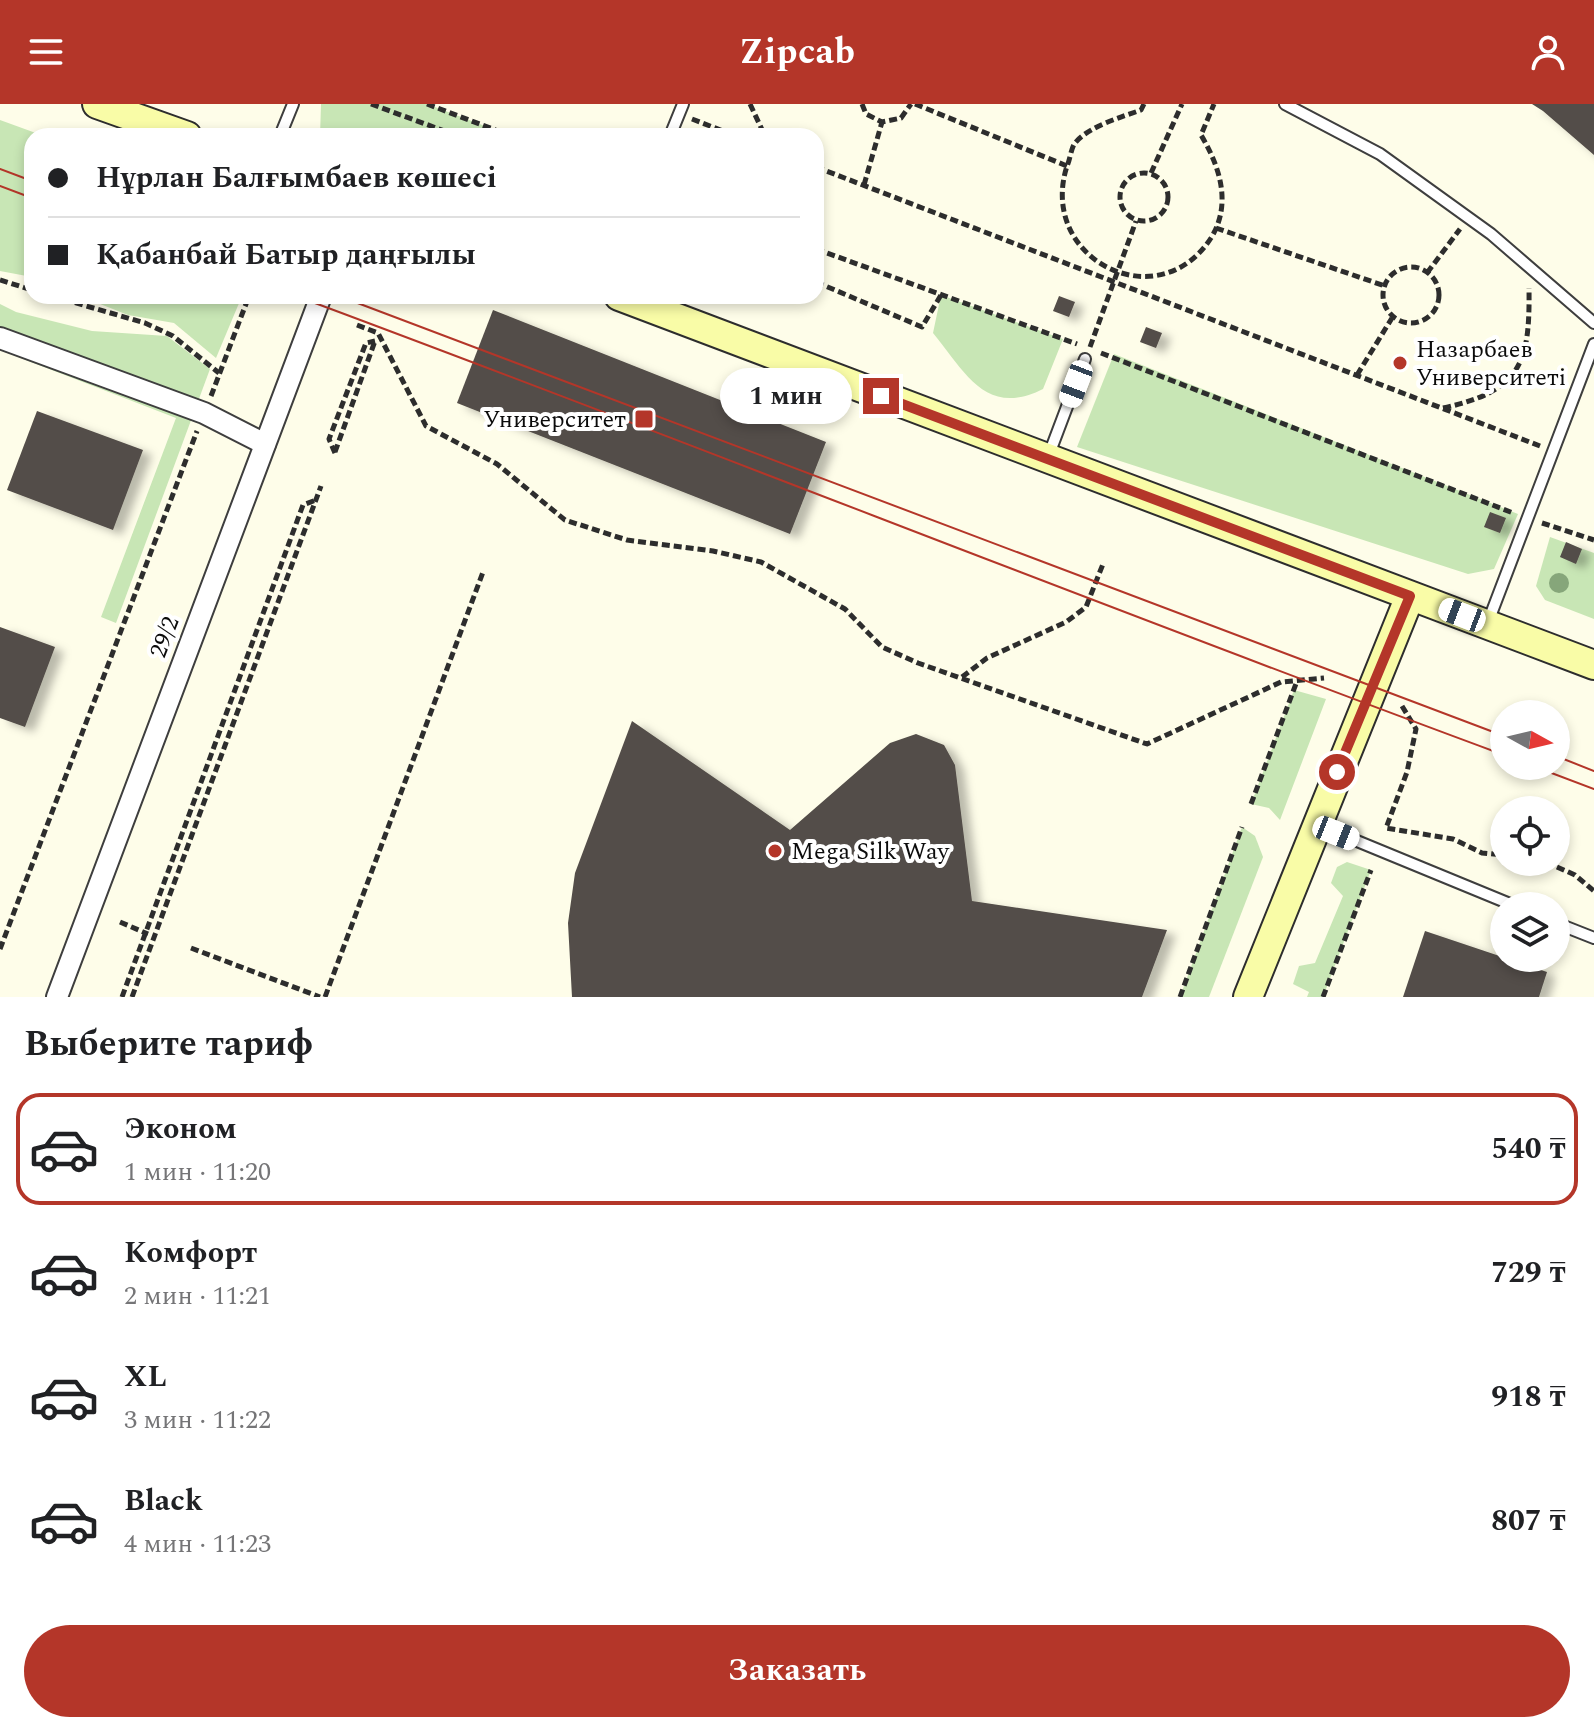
<!DOCTYPE html>
<html lang="ru">
<head>
<meta charset="utf-8">
<style>
  body { margin:0; font-family:Spectral,serif; background:#f2f2f2; color:#202124; height:100vh; display:flex; flex-direction:column; font-size:30px; white-space:nowrap }
  * { box-sizing:border-box; margin:0 }
  p { font-size:26px; color:#757577 }
  .icon { flex:none; width:44px; height:44px; fill:none; stroke:currentColor; stroke-width:2; stroke-linecap:round; stroke-linejoin:round }
  .map { position:relative; height:893px; overflow:hidden }
  .side { display:flex; flex-direction:column; background:#fff; flex:1 }
  .side>* { flex:none }
  .guide { position:absolute; left:24px; top:24px; width:800px; height:176px; border-radius:24px; box-shadow:0 4px 12px #0003; display:grid; align-content:center; height:176px; padding:0 24px; background:#fff }
  .needle { width:52px; rotate:98deg }
  .buttons { position:absolute; left:1490px; top:596px; display:grid; gap:16px }
  .buttons a { display:grid; place-items:center; width:80px; height:80px; border-radius:50%; background:#fff; box-shadow:0 4px 12px #0003; font-size:40px }
  .end { position:absolute; width:36px; height:36px; margin:-18px; border:10px solid #b43629; background:#fff; box-shadow:0 0 0 4px #fff }
  .from { border-radius:50% }
  .bubble { position:absolute; height:56px; border-radius:28px; background:#fff; box-shadow:0 4px 12px #0003; font-size:26px; font-weight:700; line-height:56px; text-align:center }
  .car { position:absolute; width:24px; height:48px; margin:-24px -12px; border-radius:10px; box-shadow:0 0 6px 2px #0007; background:linear-gradient(#fff 24%,#345 0 40%,#fff 0 76%,#345 0 86%,#fff 0) }
  .guide b { display:flex; align-items:center; gap:28px; height:76px; font-size:30px }
  .guide b+b { border-top:2px solid #e0e0e0 }
  .guide i { width:20px; height:20px; background:#202124 }
  ul { padding:0; list-style:none }
  li { display:flex; align-items:center; gap:24px; height:112px; margin:0 16px 12px; padding:0 8px; border:4px solid transparent; border-radius:24px }
  li div { flex:1 }
  li b { display:block; font-size:30px }
  li em { font-style:normal; font-weight:700 }
  li.current { border-color:#b43629 }
  li>.icon { width:72px; height:72px; stroke-width:1.5 }
  h2 { padding:0 24px; font-size:36px; line-height:96px }
  .button { display:flex; gap:16px; margin-top:auto; padding:16px 24px }
  .button a { flex:1; height:92px; border-radius:48px; background:#b43629; color:#fff; font-size:32px; font-weight:700; line-height:92px; text-align:center }
  header { display:flex; justify-content:space-between; align-items:center; height:104px; padding:0 24px; background:#b43629; color:#fff; font-size:36px; font-weight:700 }
  .map>svg:first-child { display:block }
  .green { fill:#c8e6b5 }
  .building { fill:#534d48; filter:url(#shadow) }
  .lines { fill:none; stroke-linecap:round; stroke-linejoin:round }
  .lane-casing { stroke:#3e3e3e; stroke-width:14 }
  .street-casing { stroke:#3e3e3e; stroke-width:24 }
  .secondary-casing { stroke:#2d2d2d; stroke-width:32 }
  .path { stroke:#2d2d2d; stroke-width:5; stroke-dasharray:8 4; stroke-linecap:butt }
  .lane { stroke:#fff; stroke-width:10 }
  .street { stroke:#fff; stroke-width:20 }
  .secondary { stroke:#f9fca7; stroke-width:28 }
  .tram { stroke:#b43629; stroke-width:2 }
  .tree { fill:#86a67a }
  .route { stroke:#b43629; stroke-width:10 }
  .poi-dot { fill:#b43629; stroke:#fff; stroke-width:3 }
  .labels { text-anchor:middle; stroke-width:8; stroke-linejoin:round; paint-order:stroke }
  .poi-label { font-size:24px; fill:#0b0b0b; stroke:#fff; text-anchor:start }
  .street-label { font-size:24px; fill:#0b0b0b; stroke:#fff }
</style>
</head>
<body>
<header><svg class="icon" aria-label="menu" viewBox="0 0 24 24"><path d="M4 6h16M4 12h16M4 18h16"/></svg>Zipcab<svg class="icon" aria-label="person" viewBox="0 0 24 24"><circle cx="12" cy="8" r="4"/><path d="M4 21q1-7 8-7t8 7"/></svg></header>
<div class="map">
<svg width="1594" height="893" viewBox="0 0 1594 893">
  <defs>
    <filter id="shadow"><feDropShadow dx="9" dy="5" stdDeviation="4" flood-color="#0004"/></filter>
  </defs>
  <rect width="100%" height="100%" fill="#fefde9"/>
  <g class="green">
    <path d="M321 0H427L511 32H320Z"/>
    <path d="M0 16 44 32H32V173L0 167Z"/>
    <path d="M941 191 1063 235 1043 285C986 314 965 268 933 229Z"/>
    <path d="M80 192H242L216 254 174 219 128 211Z"/>
    <path d="M0 200 16 208 92 227 167 232 210 265 116 519 101 513 176 314 0 246Z"/>
    <path d="M1114 250 1518 410 1494 465 1468 470 1077 343Z"/>
    <path d="M1550 433 1594 449V515L1545 496 1536 482Z"/>
    <path d="M1294 586 1326 595 1280 716 1269 704 1251 700Z"/>
    <path d="M1242 723 1255 732 1263 753 1209 893H1180Z"/>
    <path d="M1347 758 1371 766 1323 893H1307L1309 888 1293 880 1299 862 1315 859 1343 792 1331 779 1337 763Z"/>
  </g>
  <g class="building">
    <path d="M1532 0H1594V51L1543 7Z"/>
    <path d="M1059 192 1075 198 1069 213 1053 207Z"/>
    <path d="M493 206 826 338 790 430 457 299Z"/>
    <path d="M1146 223 1162 229 1156 244 1140 238Z"/>
    <path d="M37 307 143 346 113 426 7 386Z"/>
    <path d="M1490 408 1506 414 1500 429 1484 423Z"/>
    <path d="M1566 438 1582 445 1576 460 1560 453Z"/>
    <path d="M0 523 55 543 25 623 0 614Z"/>
    <path d="M632 617 790 726 890 639 916 630 944 641 955 661 972 797 1167 826 1142 893H572L568 819 575 769Z"/>
    <path d="M1425 827 1547 868 1539 893H1403Z"/>
  </g>
  <g class="lines">
    <defs>
      <g id="lane">
        <path d="M1285 0 1380 50 1491 130 1594 219"/>
        <path d="M280 32 293 0"/>
        <path d="M670 32 683 0"/>
        <path d="M1048 353 1085 255"/>
        <path d="M1488 518 1594 240"/>
        <path d="M1318 721 1515 802"/>
        <path d="M1556 819 1594 834"/>
      </g>
      <g id="street">
        <path d="M0 234 204 309 265 340"/>
        <path d="M57 893 321 192"/>
      </g>
      <g id="secondary">
        <path d="M97 0 187 32"/>
        <path d="M619 192 1594 561"/>
        <path d="M1248 893 1410 492"/>
      </g>
    </defs>
    <use href="#lane" class="lane-casing"/>
    <use href="#street" class="street-casing"/>
    <use href="#secondary" class="secondary-casing"/>
    <g class="path">
      <path d="M371 0 458 32"/>
      <path d="M427 0 511 32"/>
      <path d="M750 0 765 32"/>
      <path d="M862 0 866 10 882 18 901 14 911 0"/>
      <path d="M915 0 1067 62"/>
      <path d="M1144 0 1141 6C1122 13 1089 22 1075 39 1071 44 1070 56 1067 62 1037 155 1158 216 1211 134 1232 100 1220 63 1201 31L1214 0"/>
      <path d="M692 15 736 32"/>
      <path d="M816 63 1540 342"/>
      <circle cx="1144" cy="93" r="24"/>
      <path d="M1151 69 1182 0"/>
      <path d="M864 81 882 18"/>
      <path d="M1216 124 1385 182"/>
      <path d="M816 145 1077 240"/>
      <circle cx="1411" cy="191" r="28"/>
      <path d="M1427 169 1460 125"/>
      <path d="M0 176 32 186"/>
      <path d="M816 178 922 223 941 191"/>
      <path d="M52 192 145 219 173 232 219 269"/>
      <path d="M357 221 378 229 426 322 497 360 565 416 627 436 713 447 761 458 845 505 882 543 918 559 1147 640 1281 578 1324 574"/>
      <path d="M1090 243 1136 117"/>
      <path d="M1101 249 1513 409"/>
      <path d="M1357 271 1392 214"/>
      <path d="M211 292 249 192"/>
      <path d="M1443 304C1522 287 1530 258 1529 184"/>
      <path d="M335 348 375 237"/>
      <path d="M335 349 329 335 366 239 375 237"/>
      <path d="M1542 419 1594 436"/>
      <path d="M962 573 987 554 1066 518 1086 503 1103 460"/>
      <path d="M1402 602 1416 625 1407 668 1386 724 1453 735 1482 749 1504 751"/>
      <path d="M1251 700 1297 577"/>
      <path d="M1546 758 1575 771 1594 787"/>
      <path d="M120 818 148 830"/>
      <path d="M191 844 320 893"/>
      <path d="M0 845 197 327"/>
      <path d="M122 893 303 401 316 396"/>
      <path d="M132 893 321 382"/>
      <path d="M325 893 483 468"/>
      <path d="M1180 893 1242 723"/>
      <path d="M1323 893 1371 766"/>
    </g>
    <use href="#lane" class="lane"/>
    <use href="#street" class="street"/>
    <use href="#secondary" class="secondary"/>
    <g class="tram">
      <path d="M0 65 32 77"/>
      <path d="M0 82 32 94"/>
      <path d="M296 192C700 342 1100 502 1504 651"/>
      <path d="M339 192 1504 632"/>
      <path d="M1556 652 1594 667"/>
      <path d="M1533 662 1594 685"/>
    </g>
  </g>
  <circle class="tree" cx="1559" cy="479" r="10"/>
  <g class="lines">
    <path class="route" d="M881 292 1410 492 1337 668"/>
  </g>
  <g class="poi-dot">
    <circle cx="1400" cy="259" r="8"/>
    <rect x="634" y="305" width="20" height="20" rx="4"/>
    <circle cx="775" cy="747" r="8"/>
  </g>
  <g class="labels">
    <g class="poi-label">
      <text x="1416" y="253">Назарбаев<tspan x="1416" dy="28">Университеті</tspan></text>
      <text x="626" y="323" text-anchor="end">Университет</text>
      <text x="791" y="755">Mega Silk Way</text>
    </g>
    <g class="street-label">
      <text transform="translate(164 533) rotate(-69)" y="8">29/2</text>
    </g>
  </g>
</svg>
<div class="buttons">
<a><svg class="needle" viewBox="-14 -14 28 28"><path d="M0-13l5 13h-10z" fill="#e53935"/><path d="M0 13l5-13h-10z" fill="#757577"/></svg></a>
<a><svg class="icon" aria-label="locate" viewBox="0 0 24 24"><circle cx="12" cy="12" r="6"/><path d="M12 2v4M12 18v4M2 12h4M18 12h4"/></svg></a>
<a><svg class="icon" aria-label="layers" viewBox="0 0 24 24"><path d="M12 4l9 5-9 5-9-5zM3 14l9 5 9-5"/></svg></a>
</div>
<i class="end from" style="left:1337px;top:668px"></i>
<i class="end" style="left:881px;top:292px"></i>
<div class="bubble" style="left:720px;top:264px;width:132px">1 мин</div>
<i class="car" style="left:1076px;top:280px;rotate:201deg"></i>
<i class="car" style="left:1462px;top:511px;rotate:291deg"></i>
<i class="car" style="left:1336px;top:729px;rotate:112deg"></i>
<div class="guide">
<b><i class="from"></i>Нұрлан Балғымбаев көшесі</b>
<b><i></i>Қабанбай Батыр даңғылы</b>
</div>
</div>
<section class="side">
<h2>Выберите тариф</h2>
<ul>
<li class="current"><svg class="icon" aria-label="car" viewBox="0 0 24 24"><path d="M5 17H2v-5l4-1 3-4h7l3 4 3 1v5h-3M9 17h6M6 11h13"/><circle cx="7" cy="17" r="2"/><circle cx="17" cy="17" r="2"/></svg><div><b>Эконом</b><p>1 мин · 11:20</p></div><em>540 ₸</em></li>
<li><svg class="icon" aria-label="car" viewBox="0 0 24 24"><path d="M5 17H2v-5l4-1 3-4h7l3 4 3 1v5h-3M9 17h6M6 11h13"/><circle cx="7" cy="17" r="2"/><circle cx="17" cy="17" r="2"/></svg><div><b>Комфорт</b><p>2 мин · 11:21</p></div><em>729 ₸</em></li>
<li><svg class="icon" aria-label="car" viewBox="0 0 24 24"><path d="M5 17H2v-5l4-1 3-4h7l3 4 3 1v5h-3M9 17h6M6 11h13"/><circle cx="7" cy="17" r="2"/><circle cx="17" cy="17" r="2"/></svg><div><b>XL</b><p>3 мин · 11:22</p></div><em>918 ₸</em></li>
<li><svg class="icon" aria-label="car" viewBox="0 0 24 24"><path d="M5 17H2v-5l4-1 3-4h7l3 4 3 1v5h-3M9 17h6M6 11h13"/><circle cx="7" cy="17" r="2"/><circle cx="17" cy="17" r="2"/></svg><div><b>Black</b><p>4 мин · 11:23</p></div><em>807 ₸</em></li>
</ul>
<div class="button"><a>Заказать</a></div>
</section>
</body>
</html>
